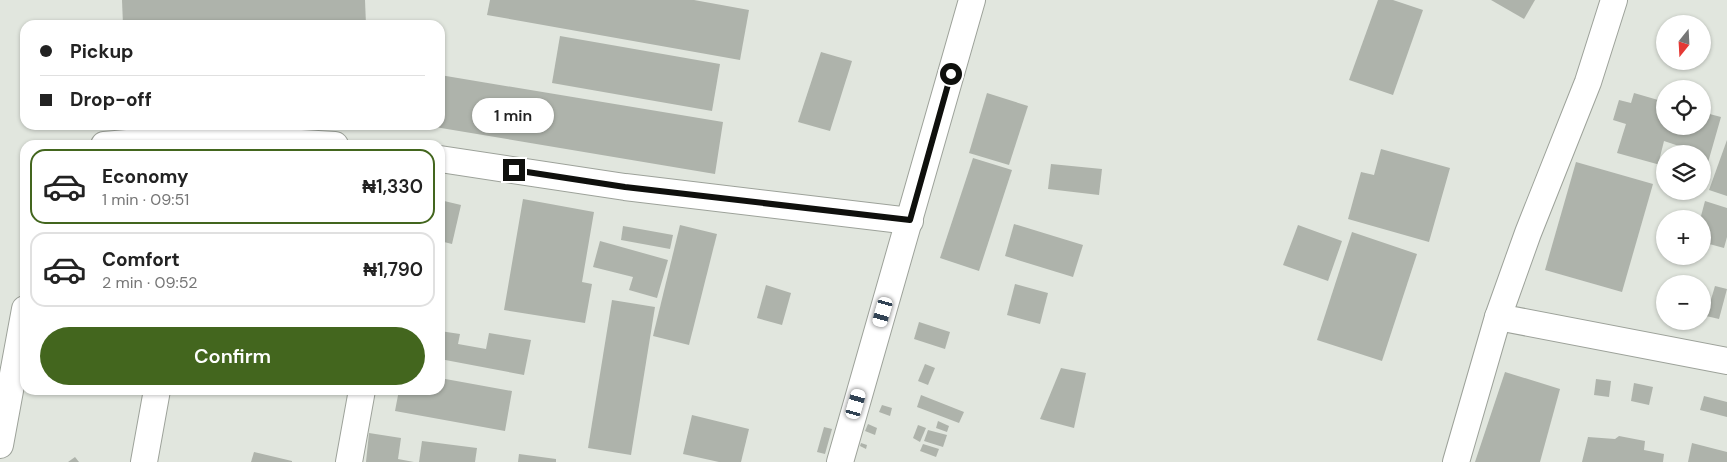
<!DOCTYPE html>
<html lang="en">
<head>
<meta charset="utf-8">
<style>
  body { margin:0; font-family:"DM Sans",sans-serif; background:#f6f6f6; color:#222; height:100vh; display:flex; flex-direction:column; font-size:19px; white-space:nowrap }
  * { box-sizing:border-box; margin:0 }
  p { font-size:16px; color:#767676 }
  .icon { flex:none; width:28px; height:28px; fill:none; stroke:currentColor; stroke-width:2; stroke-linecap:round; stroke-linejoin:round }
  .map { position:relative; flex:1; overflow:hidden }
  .drawer { position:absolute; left:20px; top:140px; width:425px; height:255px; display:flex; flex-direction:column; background:#fff; border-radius:15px; box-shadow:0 1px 4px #0004 }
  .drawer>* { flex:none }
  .hud { position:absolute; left:20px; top:20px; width:425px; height:110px; border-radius:15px; box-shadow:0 1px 4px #0004; display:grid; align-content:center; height:110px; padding:0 20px; background:#fff }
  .needle { width:32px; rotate:198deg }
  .tools { position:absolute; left:1656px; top:15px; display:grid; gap:10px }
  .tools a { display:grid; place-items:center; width:55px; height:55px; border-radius:50%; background:#fff; box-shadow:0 1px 4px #0004; font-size:25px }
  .end { position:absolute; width:22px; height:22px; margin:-11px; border:6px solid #0f100d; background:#fff; box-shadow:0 0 0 2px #fff }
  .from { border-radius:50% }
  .bubble { position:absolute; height:35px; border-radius:18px; background:#fff; box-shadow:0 1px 4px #0004; font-size:16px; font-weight:600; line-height:35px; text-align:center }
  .car { position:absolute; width:15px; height:30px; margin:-15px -8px; border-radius:6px; box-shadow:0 0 4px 1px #0007; background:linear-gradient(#fff 24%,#345 0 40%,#fff 0 76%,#345 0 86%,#fff 0) }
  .hud b { display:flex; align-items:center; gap:18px; height:48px; font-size:19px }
  .hud b+b { border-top:1px solid #e0e0e0 }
  .hud i { width:12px; height:12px; background:#222 }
  ul { padding:9px 0 0; list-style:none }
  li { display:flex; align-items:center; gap:15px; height:75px; margin:0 10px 8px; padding:0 10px; border:2px solid #e0e0e0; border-radius:15px }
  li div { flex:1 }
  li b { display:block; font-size:19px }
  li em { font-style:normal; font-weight:600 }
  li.current { border-color:#43661e }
  li>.icon { width:45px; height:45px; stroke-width:1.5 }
  .cta { display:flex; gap:10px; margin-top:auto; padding:10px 20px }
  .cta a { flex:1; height:58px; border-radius:30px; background:#43661e; color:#fff; font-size:20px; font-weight:600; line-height:58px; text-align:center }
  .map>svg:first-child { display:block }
  .building { fill:#aeb3ab }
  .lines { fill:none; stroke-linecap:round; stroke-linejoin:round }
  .street-casing { stroke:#9da29a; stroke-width:28 }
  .street { stroke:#fff; stroke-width:26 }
  .route { stroke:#0f100d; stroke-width:6 }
</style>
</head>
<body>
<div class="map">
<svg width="1727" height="462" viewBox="0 0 1727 462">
  <rect width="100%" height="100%" fill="#e1e6de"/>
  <g class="building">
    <path d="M122 0H365L366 25H123Z"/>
    <path d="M490 0H694L749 10 740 60 487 15Z"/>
    <path d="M1378 0H1393L1423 10 1393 95 1349 80Z"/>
    <path d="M1491 0H1535L1524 19Z"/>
    <path d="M560 36 720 64 712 111 552 83Z"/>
    <path d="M821 52 852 61 830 131 798 122Z"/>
    <path d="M440 75 723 122 715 174 429 126 440 125Z"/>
    <path d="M987 93 1028 106 1009 165 969 153Z"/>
    <path d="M1634 93 1665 102V126H1702V112L1721 117 1703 180 1702 154H1677L1679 146 1664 141 1659 161 1665 163V171L1663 170 1664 166 1617 153 1626 124 1613 120 1619 100 1631 103Z"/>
    <path d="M1727 140V196L1709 190Z"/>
    <path d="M1381 149 1450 168 1429 242 1348 219 1361 172 1374 175Z"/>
    <path d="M973 158 1012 170 979 271 940 258Z"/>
    <path d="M1576 162 1653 184 1622 292 1545 270Z"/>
    <path d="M1051 164 1102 169 1099 195 1048 189Z"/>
    <path d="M523 199 594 212 582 282 592 284 585 323 504 310Z"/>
    <path d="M440 200 461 205 452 244 440 241Z"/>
    <path d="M1705 201 1727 208V237L1724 248 1702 242V219H1694L1696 215 1701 216Z"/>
    <path d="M1014 224 1083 245 1073 277 1005 256Z"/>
    <path d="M680 225 717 234 689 345 653 336Z"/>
    <path d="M1298 225 1342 241 1328 281 1283 265Z"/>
    <path d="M623 226 673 235 670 249 621 240Z"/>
    <path d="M1352 232 1417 254 1382 361 1317 340Z"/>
    <path d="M600 241 668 260 657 298 629 290 633 277 593 267Z"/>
    <path d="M1015 284 1048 293 1040 324 1007 315Z"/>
    <path d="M766 285 791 293 782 325 757 318Z"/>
    <path d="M1715 286 1727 289 1719 319 1706 316Z"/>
    <path d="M612 300 655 307 631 455 588 448Z"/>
    <path d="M919 322 950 332 945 349 914 339Z"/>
    <path d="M440 331 460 334 458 344 486 349 489 333 531 340 524 375 440 359 442 346H440Z"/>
    <path d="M925 364 935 368 928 385 918 381Z"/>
    <path d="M1061 368 1086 373 1074 428 1040 419Z"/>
    <path d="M1505 372 1560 389 1540 462H1475Z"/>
    <path d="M440 378 512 391 505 431 395 411 399 390H440Z"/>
    <path d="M1596 379 1611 381 1609 397 1594 395Z"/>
    <path d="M1634 383 1653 387 1649 405 1631 401Z"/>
    <path d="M921 395 964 412 959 423 917 407Z"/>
    <path d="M1704 396 1727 402V417L1700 410Z"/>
    <path d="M882 405 892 408 890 416 879 412Z"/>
    <path d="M692 415 749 429 741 462H719L683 454Z"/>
    <path d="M938 421 949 426 947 432 936 428Z"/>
    <path d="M868 424 877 428 875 435 865 431Z"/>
    <path d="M918 425 926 428 920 442 913 438Z"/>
    <path d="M824 427 832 429 825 454 817 452Z"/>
    <path d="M928 430 947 435 943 447 924 441Z"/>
    <path d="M369 433 401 438 398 459 414 462H366Z"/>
    <path d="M1619 436 1645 441 1644 450 1664 454 1663 462H1582L1588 437 1615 439Z"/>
    <path d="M422 441 477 448 475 462H419Z"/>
    <path d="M861 443 867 445 866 449 860 446Z"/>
    <path d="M1692 443 1727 452V462H1688Z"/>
    <path d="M923 444 939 449 936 457 920 451Z"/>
    <path d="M254 452 292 461V462H251Z"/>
    <path d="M519 454 556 459V462H518Z"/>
    <path d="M75 457 79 462H68Z"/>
  </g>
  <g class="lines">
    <defs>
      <g id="street">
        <path d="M104 145 197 137 335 145"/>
        <path d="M440 159 625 187 910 221"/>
        <path d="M1498 317 1727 361"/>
        <path d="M0 445 25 309"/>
        <path d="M144 462 157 390"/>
        <path d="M349 462 362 390"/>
        <path d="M840 462 972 0"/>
        <path d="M1456 462 1498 317 1528 233 1588 82 1614 0"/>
      </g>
    </defs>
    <use href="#street" class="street-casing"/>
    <use href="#street" class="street"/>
  </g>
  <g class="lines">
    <path class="route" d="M514 170 625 187 910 220 951 74"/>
  </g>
</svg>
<div class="tools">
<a><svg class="needle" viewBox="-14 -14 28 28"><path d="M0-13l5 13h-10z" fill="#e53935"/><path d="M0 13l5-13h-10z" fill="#767676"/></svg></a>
<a><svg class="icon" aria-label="locate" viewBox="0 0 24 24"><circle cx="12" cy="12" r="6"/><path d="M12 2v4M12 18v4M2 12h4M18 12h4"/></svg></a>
<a><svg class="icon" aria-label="layers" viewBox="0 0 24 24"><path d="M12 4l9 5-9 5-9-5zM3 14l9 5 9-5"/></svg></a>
<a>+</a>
<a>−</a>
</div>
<i class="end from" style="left:951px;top:74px"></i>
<i class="end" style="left:514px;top:170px"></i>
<div class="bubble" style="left:472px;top:98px;width:82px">1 min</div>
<i class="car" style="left:883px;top:312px;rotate:196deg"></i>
<i class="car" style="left:856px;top:404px;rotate:16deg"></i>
<div class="hud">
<b><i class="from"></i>Pickup</b>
<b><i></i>Drop-off</b>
</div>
<section class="drawer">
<ul>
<li class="current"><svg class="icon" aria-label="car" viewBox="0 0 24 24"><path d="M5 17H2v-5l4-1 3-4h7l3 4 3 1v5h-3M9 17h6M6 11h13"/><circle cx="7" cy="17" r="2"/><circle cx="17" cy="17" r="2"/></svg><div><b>Economy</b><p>1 min · 09:51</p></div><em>₦1,330</em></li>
<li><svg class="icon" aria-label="car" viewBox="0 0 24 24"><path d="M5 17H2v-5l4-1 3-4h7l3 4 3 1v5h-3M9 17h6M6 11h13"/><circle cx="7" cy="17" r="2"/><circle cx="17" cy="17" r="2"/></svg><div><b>Comfort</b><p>2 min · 09:52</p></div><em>₦1,790</em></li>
</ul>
<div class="cta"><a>Confirm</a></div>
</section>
</div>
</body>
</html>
